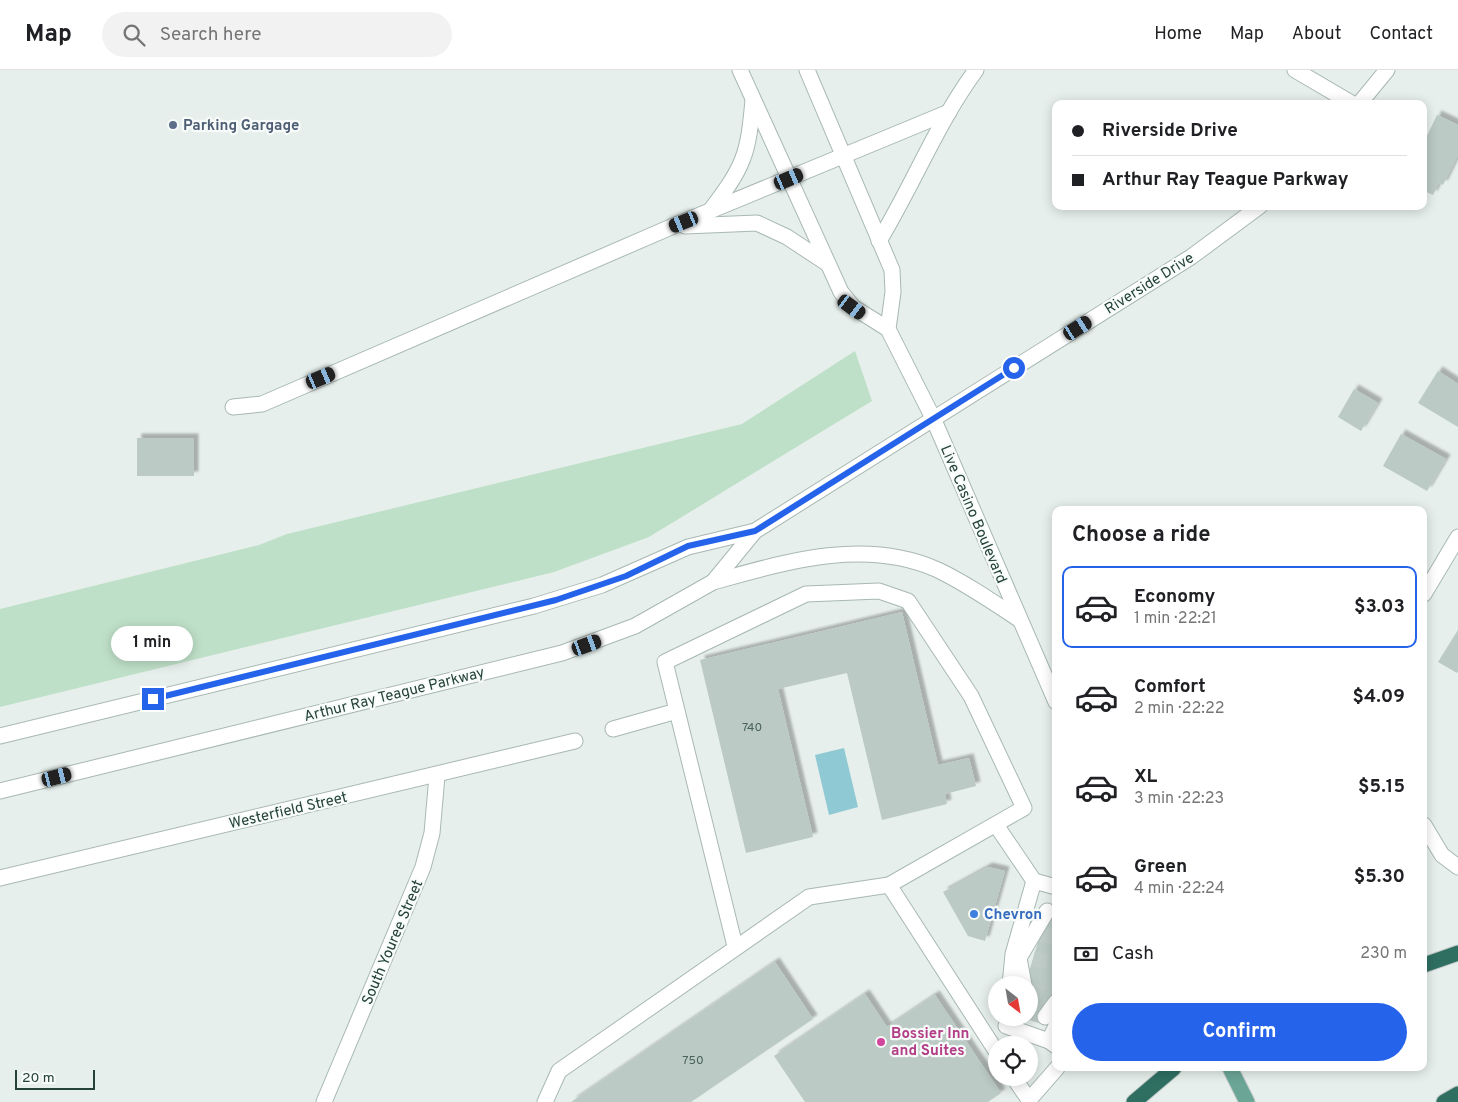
<!DOCTYPE html>
<html lang="en">
<head>
<meta charset="utf-8">
<style>
  body { margin:0; font-family:Overpass,sans-serif; background:#f2f2f2; color:#202124; height:100vh; display:flex; flex-direction:column; font-size:19px; white-space:nowrap }
  * { box-sizing:border-box; margin:0 }
  p { font-size:16px; color:#757577 }
  .icon { flex:none; width:28px; height:28px; fill:none; stroke:currentColor; stroke-width:2; stroke-linecap:round; stroke-linejoin:round }
  .map { position:relative; flex:1; overflow:hidden }
  .sheet { position:absolute; left:1052px; top:436px; width:375px; height:565px; display:flex; flex-direction:column; background:#fff; border-radius:10px; box-shadow:0 2px 12px #0003 }
  .sheet>* { flex:none }
  .guide { position:absolute; left:1052px; top:30px; width:375px; height:110px; border-radius:10px; box-shadow:0 2px 12px #0003; display:grid; align-content:center; height:110px; padding:0 20px; background:#fff }
  .needle { width:32px; rotate:149deg }
  .tools { position:absolute; left:988px; top:906px; display:grid; gap:10px }
  .tools a { display:grid; place-items:center; width:50px; height:50px; border-radius:50%; background:#fff; box-shadow:0 2px 12px #0003; font-size:25px }
  .scale { position:absolute; left:15px; bottom:12px; width:80px; box-sizing:border-box; padding-left:5px; border:2px solid #24423a; border-top:0; font-size:14px; line-height:18px; white-space:nowrap; color:#24423a; -webkit-text-stroke:4px #f7fbf9; paint-order:stroke }
  .end { position:absolute; width:22px; height:22px; margin:-11px; border:6px solid #2563eb; background:#fff; box-shadow:0 0 0 2px #fff }
  .from { border-radius:50% }
  .bubble { position:absolute; height:35px; border-radius:18px; background:#fff; box-shadow:0 2px 12px #0003; font-size:16px; font-weight:700; line-height:35px; text-align:center }
  .car { position:absolute; width:15px; height:30px; margin:-15px -8px; border-radius:6px; box-shadow:0 0 4px 1px #0007; background:linear-gradient(#222 24%,#8ab4d8 0 40%,#222 0 76%,#8ab4d8 0 86%,#222 0) }
  .guide b { display:flex; align-items:center; gap:18px; height:48px; font-size:19px }
  .guide b+b { border-top:1px solid #e0e0e0 }
  .guide i { width:12px; height:12px; background:#202124 }
  ul { padding:0; list-style:none }
  li { display:flex; align-items:center; gap:15px; height:82px; margin:0 10px 8px; padding:0 10px; border:2px solid transparent; border-radius:10px }
  li div { flex:1 }
  li b { display:block; font-size:19px }
  li em { font-style:normal; font-weight:700 }
  li.on { border-color:#2563eb }
  li>.icon { width:45px; height:45px; stroke-width:1.5 }
  h2 { padding:0 20px; font-size:22px; line-height:60px }
  .pay { display:flex; align-items:center; gap:12px; height:55px; padding:0 20px; font-size:19px }
  .pay p { margin-inline-start:auto }
  .cta { display:flex; gap:10px; margin-top:auto; padding:10px 20px }
  .cta a { flex:1; height:58px; border-radius:30px; background:#2563eb; color:#fff; font-size:20px; font-weight:700; line-height:58px; text-align:center }
  header { display:flex; align-items:center; gap:30px; box-sizing:border-box; height:70px; padding:0 25px; background:#fff; border-bottom:1px solid #e0e0e0 }
  header strong { font-size:24px }
  nav { display:flex; gap:28px; margin-inline-start:auto; font-size:18px }
  .search { width:350px; height:45px; background:#f2f2f2; display:flex; align-items:center; gap:12px; box-sizing:border-box; padding:0 18px; border-radius:28px; color:#757577; font-size:19px }
  .map>svg:first-child { display:block }
  .green { fill:#bfe0c8 }
  .water { fill:#8ec9d4 }
  .building { fill:#bbcac4; filter:url(#shadow) }
  .lines { fill:none; stroke-linecap:round; stroke-linejoin:round }
  .minor-tunnel { stroke:#bfccc8; stroke-width:15; stroke-dasharray:15 8; stroke-linecap:butt }
  .minor-casing { stroke:#a8b8b2; stroke-width:17 }
  .major-casing { stroke:#c2cac8; stroke-width:17 }
  .highway-casing { stroke:#c2cac8; stroke-width:17 }
  .minor { stroke:#fff; stroke-width:15 }
  .major { stroke:#6aa596; stroke-width:15 }
  .highway { stroke:#2f6f62; stroke-width:15 }
  .route { stroke:#2563eb; stroke-width:6 }
  .service-dot { fill:#5c6f8a; stroke:#f7fbf9; stroke-width:2 }
  .shop-dot { fill:#3f7fe0; stroke:#f7fbf9; stroke-width:2 }
  .hotel-dot { fill:#d1479c; stroke:#f7fbf9; stroke-width:2 }
  .labels { text-anchor:middle; stroke-width:4.5; stroke-linejoin:round; paint-order:stroke }
  .number-label { font-size:12px; fill:#4a645c }
  .service-label { font-size:15px; font-weight:bold; fill:#4e5e75; stroke:#f7fbf9; text-anchor:start }
  .street-label { font-size:15px; fill:#24423a; stroke:#f7fbf9 }
  .shop-label { font-size:15px; font-weight:bold; fill:#366cbe; stroke:#f7fbf9; text-anchor:start }
  .hotel-label { font-size:15px; font-weight:bold; fill:#b23c85; stroke:#f7fbf9; text-anchor:start }
</style>
</head>
<body>
<header>
<strong>Map</strong>
<div class="search"><svg class="icon" aria-label="search" viewBox="0 0 24 24"><circle cx="10" cy="10" r="6"/><path d="M15 15l6 6"/></svg>Search here</div>
<nav><a>Home</a><a>Map</a><a>About</a><a>Contact</a></nav>
</header>
<div class="map">
<svg width="1458" height="1032" viewBox="0 0 1458 1032">
  <defs>
    <filter id="shadow"><feDropShadow dx="4.5" dy="-4.5" stdDeviation="1" flood-color="#0004"/></filter>
  </defs>
  <rect width="100%" height="100%" fill="#e6efeb"/>
  <path class="green" d="M855 281 872 331 649 467 554 502 0 637V539L259 475 287 464 742 354Z"/>
  <path class="water" d="M844 678 858 737 829 745 815 685Z"/>
  <g class="building">
    <path d="M1437 45 1458 55V85L1443 115 1439 113 1433 125 1424 121V72Z"/>
    <path d="M1438 301 1458 314V357L1418 333Z"/>
    <path d="M1354 319 1378 333 1361 361 1338 347Z"/>
    <path d="M1401 364 1446 389 1427 421 1383 396Z"/>
    <rect x="137" y="368" width="57" height="38"/>
    <path d="M902 542 938 695 969 688 976 716 945 724 947 734 882 750 847 603 778 619 813 767 746 783 700 590Z"/>
    <path d="M1458 560V601L1457 603 1438 592Z"/>
    <path d="M988 797 1005 801 985 871 968 866 943 822Z"/>
    <path d="M1049 836 1056 838V911L1043 953 1029 949V915H1025Z"/>
    <path d="M775 892 813 949 691 1032H571Z"/>
    <path d="M865 924 887 957 935 925 1001 1023 988 1032H805L774 986Z"/>
  </g>
  <g class="lines">
    <g class="minor-tunnel">
      <path d="M1040 864 1056 868"/>
      <path d="M1033 889 1056 894"/>
      <path d="M1029 919 1052 926"/>
      <path d="M1029 942 1045 947"/>
    </g>
    <defs>
      <g id="minor">
        <path d="M740 0 841 222 853 237 888 259"/>
        <path d="M807 0 892 200 893 222 888 259 933 348 1056 632"/>
        <path d="M1295 0 1353 34"/>
        <path d="M1359 34 1387 0"/>
        <path d="M710 141C744 96 748 86 753 30"/>
        <path d="M685 156 757 153 787 167 828 194"/>
        <path d="M879 171C913 115 937 53 976 0"/>
        <path d="M233 337 262 334 671 157 949 42"/>
        <path d="M713 512C785 492 865 467 938 500 967 514 993 532 1020 550"/>
        <path d="M1424 524 1458 467"/>
        <path d="M613 659 677 641"/>
        <path d="M0 666 534 536 602 515 688 477 755 461"/>
        <path d="M0 721 562 583 635 556 713 512 755 461 1191 187 1260 136"/>
        <path d="M996 755 1034 811"/>
        <path d="M1424 755 1442 785 1458 797"/>
        <path d="M0 808 575 671"/>
        <path d="M735 876 665 592 806 524 879 521 908 531 971 626 1024 738 889 815"/>
        <path d="M1015 886 1019 888 1047 841"/>
        <path d="M1019 888 1024 915"/>
        <path d="M1010 915 1013 884 1034 811 1056 817"/>
        <path d="M1045 947 1056 932"/>
        <path d="M1006 956 1049 971"/>
        <path d="M1056 956 1049 971 1056 976"/>
        <path d="M1014 1008 1029 1030 1057 998"/>
        <path d="M324 1032 423 797 432 763 437 706"/>
        <path d="M545 1032 559 1001 809 827 889 815 996 981"/>
      </g>
      <path id="major" d="M1230 998 1247 1032"/>
      <g id="highway">
        <path d="M1424 895 1458 883"/>
        <path d="M1134 1032 1174 998"/>
        <path d="M1444 1032 1458 1024"/>
      </g>
    </defs>
    <use href="#minor" class="minor-casing"/>
    <use href="#major" class="major-casing"/>
    <use href="#highway" class="highway-casing"/>
    <use href="#minor" class="minor"/>
    <use href="#major" class="major"/>
    <use href="#highway" class="highway"/>
  </g>
  <g class="lines">
    <path class="route" d="M153 629 556 530 626 506 688 476 755 461 1014 298"/>
  </g>
  <circle class="service-dot" cx="173" cy="55" r="5"/>
  <circle class="shop-dot" cx="974" cy="844" r="5"/>
  <circle class="hotel-dot" cx="881" cy="972" r="5"/>
  <g class="labels">
    <g class="number-label">
      <text x="752" y="661">740</text>
      <text x="693" y="994">750</text>
    </g>
    <g class="service-label">
      <text x="183" y="60">Parking Gargage</text>
    </g>
    <g class="street-label">
      <text transform="translate(1149 213) rotate(-32)" y="5">Riverside Drive</text>
      <text transform="translate(974 444) rotate(67)" y="5">Live Casino Boulevard</text>
      <text transform="translate(394 624) rotate(-14)" y="5">Arthur Ray Teague Parkway</text>
      <text transform="translate(288 740) rotate(-13)" y="5">Westerfield Street</text>
      <text transform="translate(392 872) rotate(-67)" y="5">South Youree Street</text>
    </g>
    <g class="shop-label">
      <text x="984" y="849">Chevron</text>
    </g>
    <g class="hotel-label">
      <text x="891" y="968">Bossier Inn<tspan x="891" dy="17">and Suites</tspan></text>
    </g>
  </g>
</svg>
<div class="tools">
<a><svg class="needle" viewBox="-14 -14 28 28"><path d="M0-13l5 13h-10z" fill="#e53935"/><path d="M0 13l5-13h-10z" fill="#757577"/></svg></a>
<a><svg class="icon" aria-label="locate" viewBox="0 0 24 24"><circle cx="12" cy="12" r="6"/><path d="M12 2v4M12 18v4M2 12h4M18 12h4"/></svg></a>
</div>
<div class="scale">20 m</div>
<i class="end from" style="left:1014px;top:298px"></i>
<i class="end" style="left:153px;top:629px"></i>
<div class="bubble" style="left:111px;top:556px;width:82px">1 min</div>
<i class="car" style="left:789px;top:109px;rotate:67deg"></i>
<i class="car" style="left:684px;top:152px;rotate:248deg"></i>
<i class="car" style="left:852px;top:237px;rotate:126deg"></i>
<i class="car" style="left:1078px;top:258px;rotate:58deg"></i>
<i class="car" style="left:321px;top:308px;rotate:67deg"></i>
<i class="car" style="left:587px;top:575px;rotate:70deg"></i>
<i class="car" style="left:57px;top:707px;rotate:76deg"></i>
<div class="guide">
<b><i class="from"></i>Riverside Drive</b>
<b><i></i>Arthur Ray Teague Parkway</b>
</div>
<section class="sheet">
<h2>Choose a ride</h2>
<ul>
<li class="on"><svg class="icon" aria-label="car" viewBox="0 0 24 24"><path d="M5 17H2v-5l4-1 3-4h7l3 4 3 1v5h-3M9 17h6M6 11h13"/><circle cx="7" cy="17" r="2"/><circle cx="17" cy="17" r="2"/></svg><div><b>Economy</b><p>1 min · 22:21</p></div><em>$3.03</em></li>
<li><svg class="icon" aria-label="car" viewBox="0 0 24 24"><path d="M5 17H2v-5l4-1 3-4h7l3 4 3 1v5h-3M9 17h6M6 11h13"/><circle cx="7" cy="17" r="2"/><circle cx="17" cy="17" r="2"/></svg><div><b>Comfort</b><p>2 min · 22:22</p></div><em>$4.09</em></li>
<li><svg class="icon" aria-label="car" viewBox="0 0 24 24"><path d="M5 17H2v-5l4-1 3-4h7l3 4 3 1v5h-3M9 17h6M6 11h13"/><circle cx="7" cy="17" r="2"/><circle cx="17" cy="17" r="2"/></svg><div><b>XL</b><p>3 min · 22:23</p></div><em>$5.15</em></li>
<li><svg class="icon" aria-label="car" viewBox="0 0 24 24"><path d="M5 17H2v-5l4-1 3-4h7l3 4 3 1v5h-3M9 17h6M6 11h13"/><circle cx="7" cy="17" r="2"/><circle cx="17" cy="17" r="2"/></svg><div><b>Green</b><p>4 min · 22:24</p></div><em>$5.30</em></li>
</ul>
<div class="pay"><svg class="icon" aria-label="cash" viewBox="0 0 24 24"><path d="M3 7h18v10H3z"/><circle cx="12" cy="12" r="2"/></svg>Cash<p>230 m</p></div>
<div class="cta"><a>Confirm</a></div>
</section>
</div>
</body>
</html>
